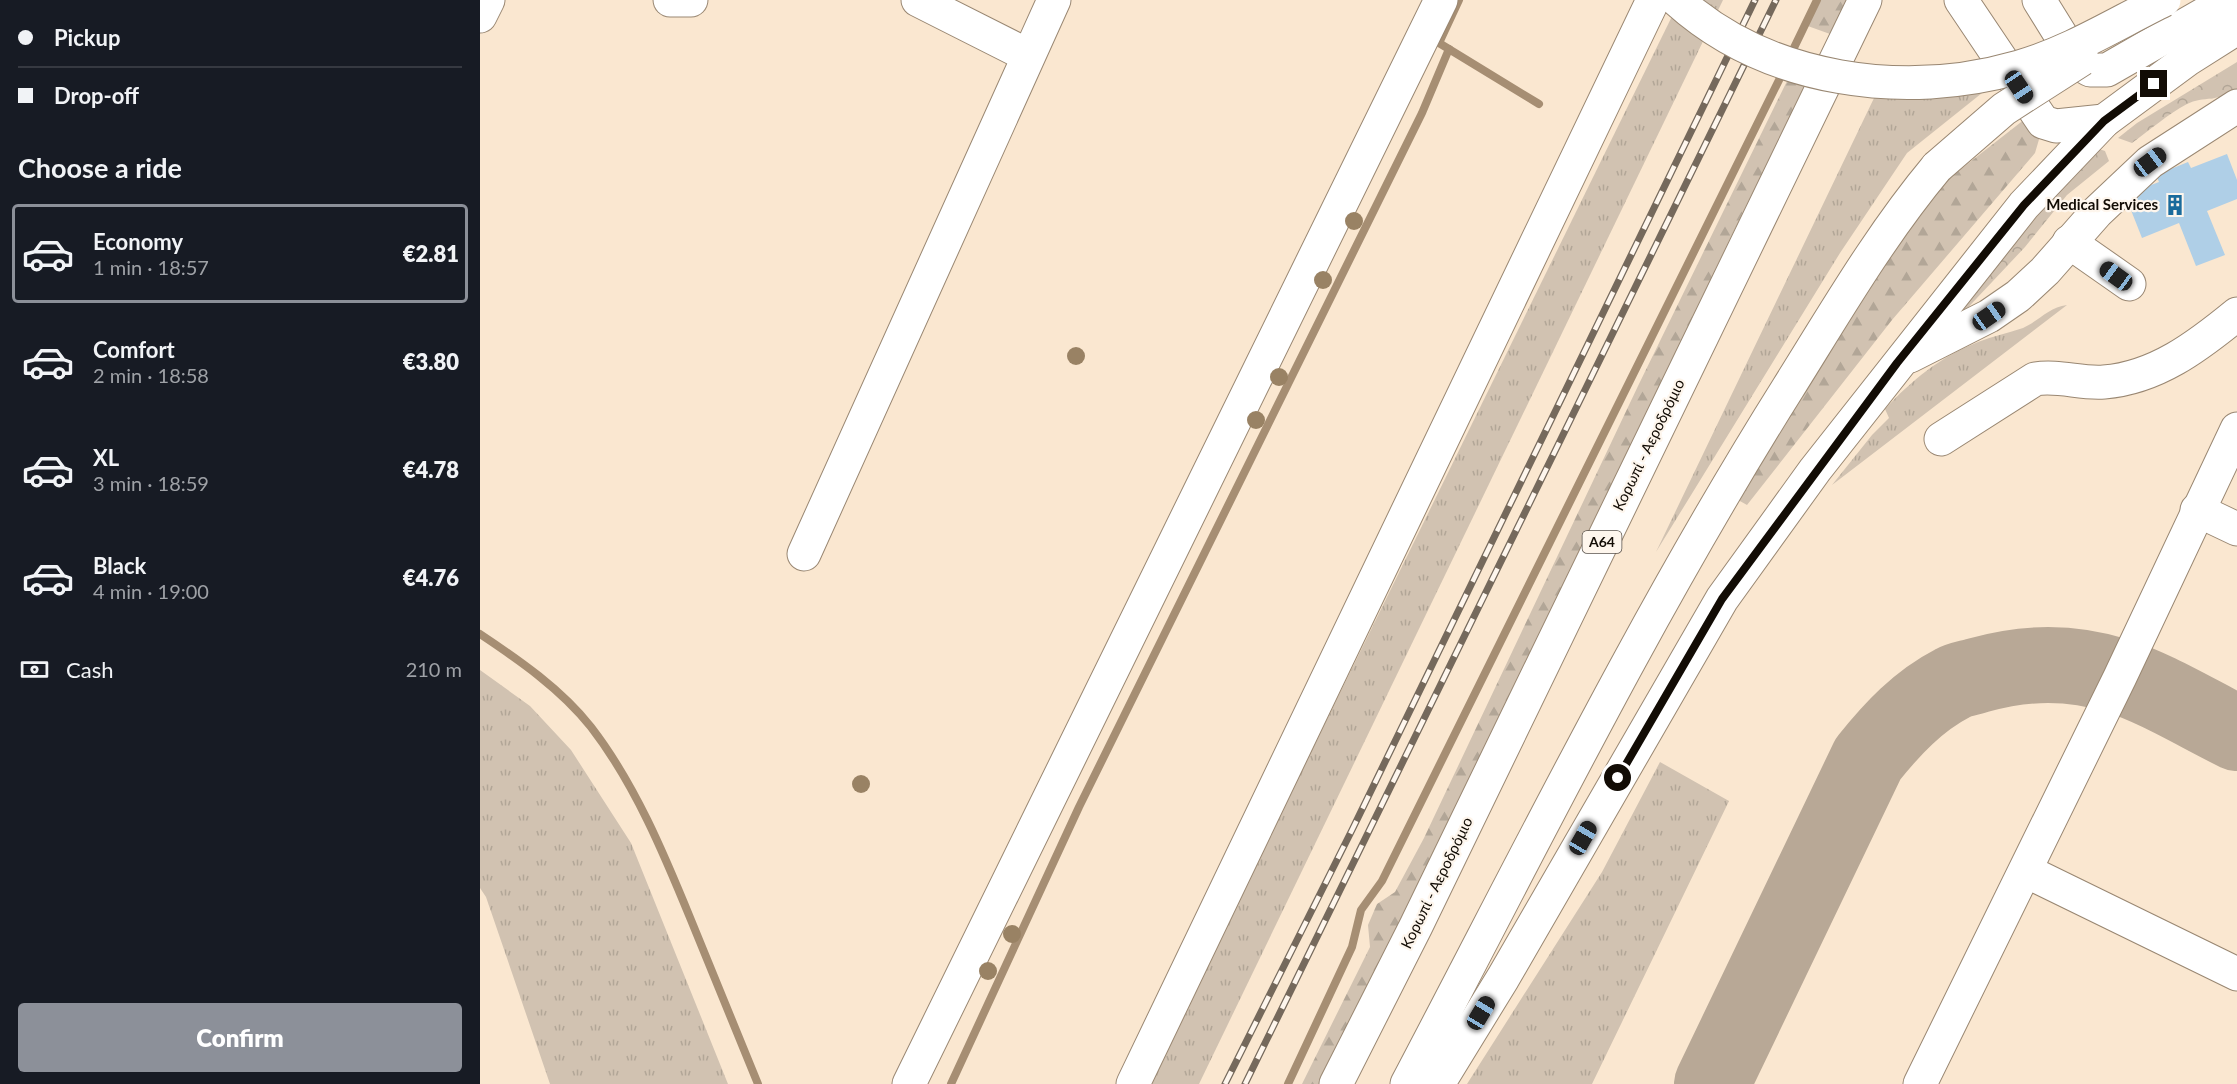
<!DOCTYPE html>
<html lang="en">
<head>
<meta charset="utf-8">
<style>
  body { margin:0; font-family:Lato,sans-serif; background:#20242c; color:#f1f3f6; height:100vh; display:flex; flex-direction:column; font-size:22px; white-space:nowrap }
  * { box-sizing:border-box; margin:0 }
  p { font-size:20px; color:#9ea1a6 }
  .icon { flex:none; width:33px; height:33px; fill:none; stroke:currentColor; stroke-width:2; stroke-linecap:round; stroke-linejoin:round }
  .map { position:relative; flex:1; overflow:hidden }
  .details { display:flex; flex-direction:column; background:#171b24; width:480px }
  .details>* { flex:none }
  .hud { display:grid; align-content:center; height:132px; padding:0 18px; background:#171b24 }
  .end { position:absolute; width:27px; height:27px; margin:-14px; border:8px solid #120c05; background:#fff; box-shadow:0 0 0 3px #fff }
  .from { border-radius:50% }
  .car { position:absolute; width:18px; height:36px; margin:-18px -9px; border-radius:8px; box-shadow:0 0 4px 2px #0007; background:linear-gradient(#222 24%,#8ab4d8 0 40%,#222 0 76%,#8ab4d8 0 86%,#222 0) }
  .hud b { display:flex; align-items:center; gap:21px; height:57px; font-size:22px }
  .hud b+b { border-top:2px solid #363941 }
  .hud i { width:15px; height:15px; background:#f1f3f6 }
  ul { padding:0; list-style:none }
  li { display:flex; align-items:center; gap:18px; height:99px; margin:0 12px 9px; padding:0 6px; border:3px solid transparent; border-radius:6px }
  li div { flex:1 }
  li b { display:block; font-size:22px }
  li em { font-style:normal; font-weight:800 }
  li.selected { border-color:#8c9099 }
  li>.icon { width:54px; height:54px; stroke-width:1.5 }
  h2 { padding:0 18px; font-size:27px; line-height:72px }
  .pay { display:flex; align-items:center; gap:15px; height:66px; padding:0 18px; font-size:22px }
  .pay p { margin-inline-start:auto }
  .primary-button { display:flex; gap:12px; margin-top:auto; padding:12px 18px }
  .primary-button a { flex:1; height:69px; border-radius:6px; background:#8c9099; color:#fff; font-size:24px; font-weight:800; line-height:69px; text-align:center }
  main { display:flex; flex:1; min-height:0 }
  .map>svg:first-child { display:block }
  .grass { fill:url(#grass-tufts) }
  .forest { fill:url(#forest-firs) }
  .park { fill:url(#park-crowns) }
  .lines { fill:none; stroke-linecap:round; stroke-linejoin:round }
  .stream { stroke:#a68e73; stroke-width:8 }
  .taxiway { stroke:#b8a896; stroke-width:76 }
  .building { fill:#afcfe7 }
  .minor-casing { stroke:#998772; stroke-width:35 }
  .highway-casing { stroke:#998772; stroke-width:35 }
  .minor { stroke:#fff; stroke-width:33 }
  .highway { stroke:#fff; stroke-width:33 }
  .rail-casing { stroke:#75695c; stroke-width:7 }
  .rail { stroke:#fef6ed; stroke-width:4.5; stroke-dasharray:14; stroke-linecap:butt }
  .minor-bridge-casing { stroke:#998772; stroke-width:35; stroke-linecap:butt }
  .minor-bridge { stroke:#fff; stroke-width:33 }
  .tree { fill:#998264 }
  .route { stroke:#120c05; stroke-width:8 }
  .labels { text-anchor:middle; stroke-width:4.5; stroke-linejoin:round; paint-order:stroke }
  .shield { fill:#fef6ed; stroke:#59524b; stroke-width:1.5 }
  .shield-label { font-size:14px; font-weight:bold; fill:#120c05 }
  .poi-label { font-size:15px; font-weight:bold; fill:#120c05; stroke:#fef6ed; text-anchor:end }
  .street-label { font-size:15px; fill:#120c05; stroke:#fef6ed }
</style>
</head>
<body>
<main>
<section class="details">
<div class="hud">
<b><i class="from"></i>Pickup</b>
<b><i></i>Drop-off</b>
</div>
<h2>Choose a ride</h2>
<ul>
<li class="selected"><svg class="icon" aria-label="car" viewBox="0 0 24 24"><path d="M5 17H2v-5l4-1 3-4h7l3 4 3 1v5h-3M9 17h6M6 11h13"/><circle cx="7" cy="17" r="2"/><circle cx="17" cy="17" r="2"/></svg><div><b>Economy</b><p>1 min · 18:57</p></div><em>€2.81</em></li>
<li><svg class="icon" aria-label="car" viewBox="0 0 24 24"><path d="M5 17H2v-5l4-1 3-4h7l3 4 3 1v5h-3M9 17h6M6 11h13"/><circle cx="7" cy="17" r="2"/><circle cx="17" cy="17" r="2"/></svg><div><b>Comfort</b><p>2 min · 18:58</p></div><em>€3.80</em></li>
<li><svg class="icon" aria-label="car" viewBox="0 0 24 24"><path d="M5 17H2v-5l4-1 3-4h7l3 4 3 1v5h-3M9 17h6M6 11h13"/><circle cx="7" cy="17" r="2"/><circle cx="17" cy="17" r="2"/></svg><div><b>XL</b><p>3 min · 18:59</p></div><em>€4.78</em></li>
<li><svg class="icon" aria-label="car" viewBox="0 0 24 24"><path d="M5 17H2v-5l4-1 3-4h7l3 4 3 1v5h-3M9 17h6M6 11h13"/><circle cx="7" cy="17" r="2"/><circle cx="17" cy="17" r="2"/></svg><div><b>Black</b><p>4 min · 19:00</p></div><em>€4.76</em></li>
</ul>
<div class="pay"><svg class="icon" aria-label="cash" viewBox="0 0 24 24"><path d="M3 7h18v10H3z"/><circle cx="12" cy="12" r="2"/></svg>Cash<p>210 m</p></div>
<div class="primary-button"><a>Confirm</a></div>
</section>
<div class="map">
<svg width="1757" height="1084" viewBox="0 0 1757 1084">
  <defs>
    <pattern id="grass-tufts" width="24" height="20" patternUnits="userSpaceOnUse" patternTransform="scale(1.5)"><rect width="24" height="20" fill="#d1c2b1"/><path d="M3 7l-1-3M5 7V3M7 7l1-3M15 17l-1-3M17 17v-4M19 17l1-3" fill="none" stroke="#b2a697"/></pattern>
    <pattern id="forest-firs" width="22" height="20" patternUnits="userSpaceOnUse" patternTransform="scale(1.5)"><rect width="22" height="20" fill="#d1c2b1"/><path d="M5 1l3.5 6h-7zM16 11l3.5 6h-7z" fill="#b2a697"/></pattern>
    <pattern id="park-crowns" width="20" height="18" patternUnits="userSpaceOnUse" patternTransform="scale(1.5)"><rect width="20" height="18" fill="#d1c2b1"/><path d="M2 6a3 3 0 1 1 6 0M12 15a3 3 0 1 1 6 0" fill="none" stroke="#b2a697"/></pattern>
  </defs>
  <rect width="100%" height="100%" fill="#fae7d0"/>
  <g class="grass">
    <path d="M1200 0H1243L719 1084H668Z"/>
    <path d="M1502 93 1427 153 1360 253 1176 552 1395 96 1442 99Z"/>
    <path d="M1587 305 1352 485 1392 435 1409 418 1405 409C1432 380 1460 357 1498 342 1513 336 1528 333 1543 328 1559 321 1569 307 1587 305Z"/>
    <path d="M0 670 50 706 91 750 151 843 248 1084H70L6 897 0 888Z"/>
    <path d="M1180 762 1249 801 1112 1084H987L1122 872Z"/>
  </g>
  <g class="forest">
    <path d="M1338 0H1367L1350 34 1325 25Z"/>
    <path d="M1307 81 1328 86 1262 214 1063 629 840 1084H822L890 947 888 925 897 904 915 892 944 838 1158 386Z"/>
    <path d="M1545 119 1560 136 1555 153 1412 320 1267 505 1251 496 1449 194Z"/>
  </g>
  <g class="park">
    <path d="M1757 62V89C1740 102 1723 96 1707 104 1688 114 1670 130 1652 143L1638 138 1657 123Z"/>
    <path d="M1619 149 1625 151 1629 161 1587 195 1545 247 1480 316H1476L1530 237Z"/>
  </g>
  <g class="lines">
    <g class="stream">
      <path d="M979 0 959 43 1059 104"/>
      <path d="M1310 56 1337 0"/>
      <path d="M0 634C39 660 81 689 111 727 155 784 184 854 211 920 233 975 256 1029 278 1084"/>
      <path d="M471 1084 599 807 942 113 969 49"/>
      <path d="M808 1084 872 947 881 910 902 881 1305 68"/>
    </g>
    <path class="taxiway" d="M1232 1084 1388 759C1412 729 1438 701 1473 683 1480 679 1490 678 1499 675 1546 662 1590 661 1638 676 1676 688 1720 715 1757 733"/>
  </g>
  <path class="building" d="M1747 154 1757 180V199L1727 211 1745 255 1716 266 1699 223 1662 238 1645 195 1679 182 1676 175 1708 162 1711 168Z"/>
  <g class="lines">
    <defs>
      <g id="minor">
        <path d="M190 0H211"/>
        <path d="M438 0 547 55"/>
        <path d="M1481 0 1563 122 1576 126 1624 121"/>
        <path d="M1559 0 1598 63 1610 70H1627L1749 0"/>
        <path d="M0 16 8 0"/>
        <path d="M1589 242 1649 284"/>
        <path d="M1430 356 1509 316 1538 296 1565 271 1617 212 1670 162 1757 106"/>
        <path d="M1461 439 1555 379C1579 375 1601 384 1624 382 1676 378 1718 346 1757 314"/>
        <path d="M1717 510 1757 529"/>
        <path d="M324 554 574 0"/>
        <path d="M1546 871 1757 974"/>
        <path d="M429 1084 961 0"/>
        <path d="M927 1084C1050 850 1167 612 1308 388 1355 313 1400 235 1457 167"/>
        <path d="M958 1084 1023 978 1242 599 1335 470 1544 205 1624 121 1708 59 1757 28"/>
        <path d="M1440 1084 1640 677 1757 429"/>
      </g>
      <g id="highway">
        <path d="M653 1084 1173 0"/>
        <path d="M856 1084 936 926 1385 0"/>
      </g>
    </defs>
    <use href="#minor" class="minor-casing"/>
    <use href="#highway" class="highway-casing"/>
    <use href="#minor" class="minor"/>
    <use href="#highway" class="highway"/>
    <defs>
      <g id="rail">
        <path d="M745 1084 872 830 1275 0"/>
        <path d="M765 1084 1296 0"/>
      </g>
    </defs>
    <use href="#rail" class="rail-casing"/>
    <use href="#rail" class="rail"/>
    <defs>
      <g id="minor-bridge">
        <path d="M1197 0C1288 82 1425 100 1539 67 1589 53 1637 23 1684 0"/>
        <path d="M1457 167 1524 109 1602 59"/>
      </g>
    </defs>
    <use href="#minor-bridge" class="minor-bridge-casing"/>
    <use href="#minor-bridge" class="minor-bridge"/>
  </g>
  <g class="tree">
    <circle cx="874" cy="221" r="9"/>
    <circle cx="843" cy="280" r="9"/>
    <circle cx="596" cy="356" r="9"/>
    <circle cx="799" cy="377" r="9"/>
    <circle cx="776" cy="420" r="9"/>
    <circle cx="381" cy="784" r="9"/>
    <circle cx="532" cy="934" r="9"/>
    <circle cx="508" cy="971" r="9"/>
  </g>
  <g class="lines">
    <path class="route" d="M1138 778 1242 599 1417 363 1544 205 1624 121 1674 84"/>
  </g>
  <defs>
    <symbol id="building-bare" viewBox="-9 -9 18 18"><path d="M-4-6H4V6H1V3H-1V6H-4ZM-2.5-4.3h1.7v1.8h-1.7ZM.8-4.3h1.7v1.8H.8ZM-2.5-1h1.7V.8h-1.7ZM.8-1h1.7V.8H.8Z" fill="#1a6b9c" stroke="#fef6ed" stroke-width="2.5" paint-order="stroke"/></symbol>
  </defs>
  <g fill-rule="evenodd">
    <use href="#building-bare" x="1680" y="190" width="30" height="30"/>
  </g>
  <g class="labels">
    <rect class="shield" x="1102.5" y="531" width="39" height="22" rx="4.5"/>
    <g class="shield-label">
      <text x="1122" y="547">Α64</text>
    </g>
    <g class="poi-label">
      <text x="1678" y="210">Medical Services</text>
    </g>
    <g class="street-label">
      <text transform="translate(1169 445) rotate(-64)" y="5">Κορωπί - Αεροδρόμιο</text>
      <text transform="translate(957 883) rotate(-64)" y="5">Κορωπί - Αεροδρόμιο</text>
    </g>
  </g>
</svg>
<i class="end from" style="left:1138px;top:778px"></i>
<i class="end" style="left:1674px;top:84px"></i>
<i class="car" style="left:1539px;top:87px;rotate:146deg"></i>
<i class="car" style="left:1670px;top:162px;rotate:53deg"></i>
<i class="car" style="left:1636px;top:276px;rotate:306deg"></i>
<i class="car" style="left:1509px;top:316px;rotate:55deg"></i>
<i class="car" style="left:1103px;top:838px;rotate:30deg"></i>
<i class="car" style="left:1001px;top:1013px;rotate:31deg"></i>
</div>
</main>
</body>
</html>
